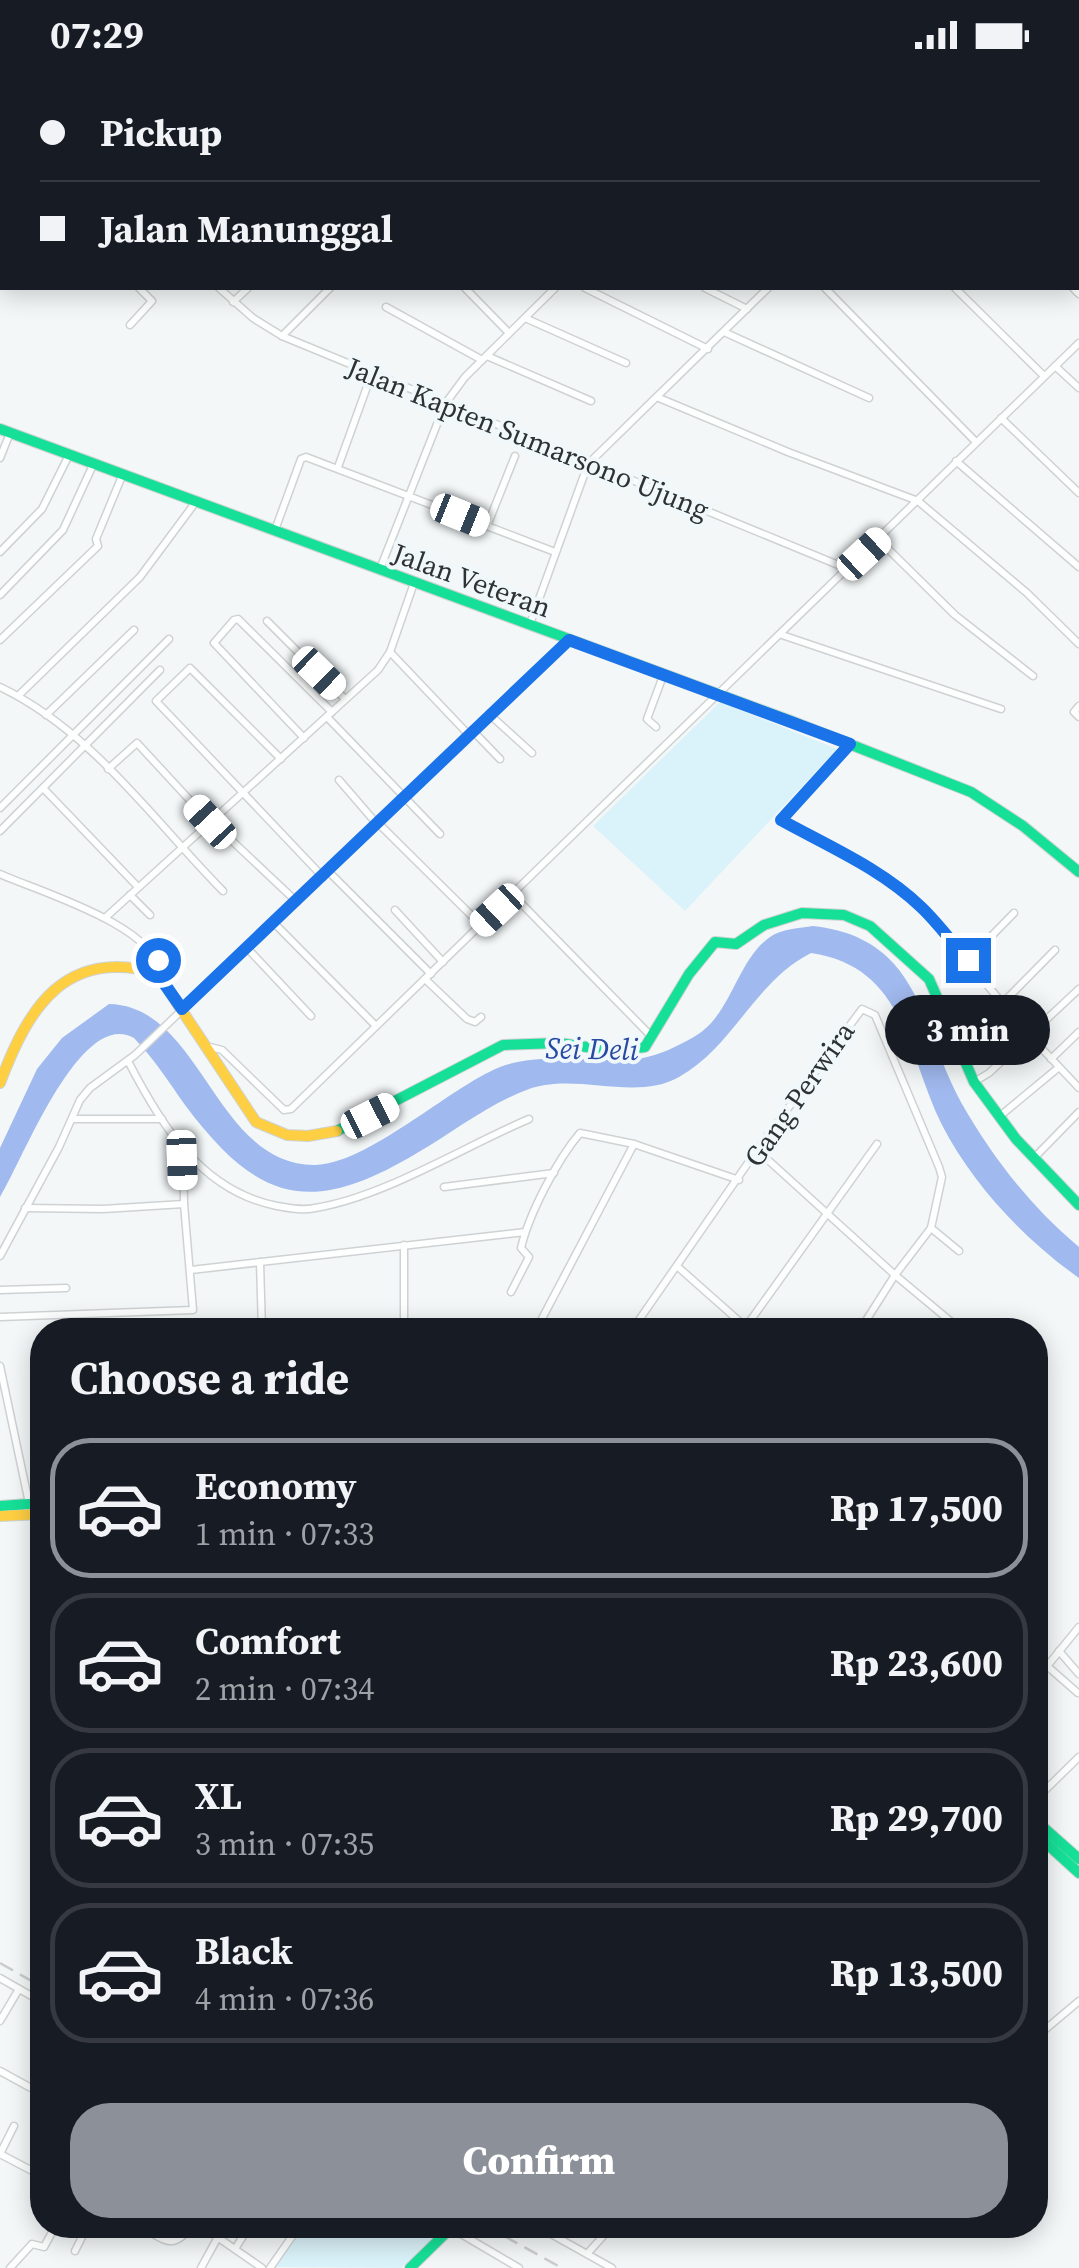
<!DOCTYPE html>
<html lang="en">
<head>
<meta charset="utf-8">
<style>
  body { margin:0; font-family:"Source Serif 4",serif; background:#242831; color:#f1f3f6; height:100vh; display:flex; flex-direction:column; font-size:38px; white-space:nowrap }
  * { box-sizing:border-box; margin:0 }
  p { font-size:32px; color:#9ea1a6 }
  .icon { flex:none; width:55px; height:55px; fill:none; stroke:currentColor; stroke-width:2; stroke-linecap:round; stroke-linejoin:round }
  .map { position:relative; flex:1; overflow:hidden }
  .sheet { position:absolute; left:30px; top:1248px; width:1018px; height:920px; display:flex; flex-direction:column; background:#171b24; border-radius:40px; box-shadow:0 5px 25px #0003 }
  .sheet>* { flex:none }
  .banner { position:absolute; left:0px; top:0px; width:1080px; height:220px; box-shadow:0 5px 25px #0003; display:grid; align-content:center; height:220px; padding:0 40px; background:#171b24 }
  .end { position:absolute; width:45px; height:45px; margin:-22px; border:12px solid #1a73e8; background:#fff; box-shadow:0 0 0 5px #fff }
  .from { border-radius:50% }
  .bubble { position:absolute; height:70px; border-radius:35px; background:#171b24; box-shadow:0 5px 25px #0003; font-size:32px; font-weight:800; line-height:70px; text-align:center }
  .car { position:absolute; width:30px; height:60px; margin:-30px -15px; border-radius:12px; box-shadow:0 0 8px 2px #0007; background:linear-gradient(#fff 24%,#345 0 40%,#fff 0 76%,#345 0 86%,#fff 0) }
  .banner b { display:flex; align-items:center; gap:35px; height:95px; font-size:38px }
  .banner b+b { border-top:2px solid #363941 }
  .banner i { width:25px; height:25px; background:#f1f3f6 }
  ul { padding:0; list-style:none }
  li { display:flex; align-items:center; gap:30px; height:140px; margin:0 20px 15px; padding:0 20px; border:5px solid #363941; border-radius:40px }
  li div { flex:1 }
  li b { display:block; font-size:38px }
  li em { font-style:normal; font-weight:800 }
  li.active { border-color:#8c9099 }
  li>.icon { width:90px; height:90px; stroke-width:1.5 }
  h2 { padding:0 40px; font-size:45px; line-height:120px }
  .primary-button { display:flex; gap:20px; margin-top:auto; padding:20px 40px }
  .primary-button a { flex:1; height:115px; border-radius:40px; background:#8c9099; color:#fff; font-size:40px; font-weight:800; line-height:115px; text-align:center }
  .status { display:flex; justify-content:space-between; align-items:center; height:70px; padding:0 50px; background:#171b24; direction:ltr }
  .status svg { height:28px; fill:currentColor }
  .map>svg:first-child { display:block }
  .green { fill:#daf2f9 }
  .water { fill:#a0b9ee }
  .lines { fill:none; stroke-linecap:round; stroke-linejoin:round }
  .street-casing { stroke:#cfd2d3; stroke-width:9 }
  .fast-casing { stroke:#cfd2d3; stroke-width:12 }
  .slow-casing { stroke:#cfd2d3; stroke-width:12 }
  .street { stroke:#fdfefe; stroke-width:6 }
  .fast { stroke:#16e098; stroke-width:10 }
  .slow { stroke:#ffcf43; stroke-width:10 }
  .rail { stroke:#cccdce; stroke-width:2.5; stroke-dasharray:15 8; stroke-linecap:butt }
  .route { stroke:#1a73e8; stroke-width:12 }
  .labels { text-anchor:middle; stroke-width:8; stroke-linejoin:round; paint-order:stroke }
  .street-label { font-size:28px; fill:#2f3233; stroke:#f0f8fb }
  .water-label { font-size:30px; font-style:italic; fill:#294aa2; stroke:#f0f8fb }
</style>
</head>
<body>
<div class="status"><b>07:29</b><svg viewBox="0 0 49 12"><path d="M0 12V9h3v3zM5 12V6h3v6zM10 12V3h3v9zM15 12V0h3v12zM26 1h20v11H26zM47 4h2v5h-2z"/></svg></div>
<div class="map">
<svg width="1079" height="2198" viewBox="0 0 1079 2198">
  <rect width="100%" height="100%" fill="#f3f7f8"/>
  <g class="green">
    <path d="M720 632 837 679 685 841 593 756Z"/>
    <path d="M305 2155H446L401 2198 275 2197Z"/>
  </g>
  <path class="water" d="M813 856C923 868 920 959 962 1034 993 1088 1031 1137 1079 1177V1208C1024 1169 973 1115 942 1055 907 985 906 897 811 883 755 911 734 976 679 1007 635 1032 576 1002 529 1019 488 1034 455 1061 417 1083 312 1146 259 1134 185 1035 169 1012 154 989 134 968 80 938 23 1090 0 1127V1078L37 999 62 968 109 934C202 936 214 1094 314 1095 367 1095 450 1017 500 997 546 980 597 995 643 988 659 985 678 976 692 968 732 947 735 892 770 867 781 859 800 858 813 856Z"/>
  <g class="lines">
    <defs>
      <g id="street">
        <path d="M3 0 5 2"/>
        <path d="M246 0 248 2"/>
        <path d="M489 0 492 2"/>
        <path d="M715 0 717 2"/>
        <path d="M1074 0 1077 2"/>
        <path d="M48 2 50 0"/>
        <path d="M135 2 138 0"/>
        <path d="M220 2 222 0"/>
        <path d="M300 2 303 0"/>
        <path d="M382 2 384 0"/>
        <path d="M464 2 466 0"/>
        <path d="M704 2 706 0"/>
        <path d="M784 2 786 0"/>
        <path d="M839 2 842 0"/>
        <path d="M946 2 949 0"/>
        <path d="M1008 2 1010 0"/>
        <path d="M1060 2 1062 0"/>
        <path d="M1078 49 1079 47"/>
        <path d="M0 92 2 95"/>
        <path d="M219 218 253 248 282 266 848 499"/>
        <path d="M465 218 509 263"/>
        <path d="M585 218 708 279"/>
        <path d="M705 218 747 239"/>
        <path d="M825 218 976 372"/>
        <path d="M955 218 1044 306"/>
        <path d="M1073 218 1079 224"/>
        <path d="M233 232 248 218"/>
        <path d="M386 237 482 290"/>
        <path d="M525 248 626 293"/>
        <path d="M130 255 152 231 139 218"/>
        <path d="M724 262 869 328"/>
        <path d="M282 266 330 218"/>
        <path d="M487 286 591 331"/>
        <path d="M1055 296 1079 318"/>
        <path d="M659 328 788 382 918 431 1027 523 1079 574"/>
        <path d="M1001 348 1079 423"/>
        <path d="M0 388 10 363"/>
        <path d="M956 391 1079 497"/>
        <path d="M338 397 372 303"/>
        <path d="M487 456 515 386"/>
        <path d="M275 460 301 389 306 387 555 482"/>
        <path d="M879 470 955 545 1033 606"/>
        <path d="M0 482 42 439 69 385"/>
        <path d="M380 499 445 334 465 307 555 218"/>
        <path d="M0 525 63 460 93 395"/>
        <path d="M267 551 345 629"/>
        <path d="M530 554 588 394 768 218"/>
        <path d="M782 565 1001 639"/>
        <path d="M0 570 98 476 96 469 122 406"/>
        <path d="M390 582 468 664"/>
        <path d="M0 617C92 661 153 750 223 821"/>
        <path d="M18 626 140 507 195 433"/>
        <path d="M1079 636 1074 642 1079 647"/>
        <path d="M489 644 532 683"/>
        <path d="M46 645 134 560"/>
        <path d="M327 647 440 764"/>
        <path d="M656 657 647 649 663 606"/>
        <path d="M472 660 500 689"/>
        <path d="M304 668 214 573 234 550 238 549 332 642"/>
        <path d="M849 674 781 750 869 798 921 836 1029 965 1079 1018"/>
        <path d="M281 689 190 598 156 631 323 807"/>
        <path d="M108 699 137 673 210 752"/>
        <path d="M339 710 377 754"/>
        <path d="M44 719 138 817"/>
        <path d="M0 738 169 569"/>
        <path d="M211 751 297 832"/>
        <path d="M378 753 481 855"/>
        <path d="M0 761 160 600"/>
        <path d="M329 802 431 904"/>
        <path d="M0 804C35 820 162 858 157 903"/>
        <path d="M130 825 150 845"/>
        <path d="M513 825 652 967"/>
        <path d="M395 840 443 892"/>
        <path d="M106 847 378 600 390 582 414 513"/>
        <path d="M275 854 376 956"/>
        <path d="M248 879 311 946"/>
        <path d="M968 890 1014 843"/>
        <path d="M425 909 467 949 475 952 481 947"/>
        <path d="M974 962 1055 880"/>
        <path d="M206 976 222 980 284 1040 291 1039 1079 273"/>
        <path d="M1051 989 1079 962"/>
        <path d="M128 991C161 1055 201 1121 277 1136 289 1138 302 1141 315 1138 384 1127 463 1077 529 1049"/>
        <path d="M974 1012 989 1003 1079 919"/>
        <path d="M1000 1046 1058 998"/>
        <path d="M72 1049H162"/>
        <path d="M757 1080 895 1205 961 1260"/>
        <path d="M1034 1088 1079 1042"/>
        <path d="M444 1117 554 1103"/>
        <path d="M25 1138 103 1139 184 1134"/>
        <path d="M404 1175V1260"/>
        <path d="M0 1186 59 1077 80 1030 90 1018 135 985 568 571"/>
        <path d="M260 1192 262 1260"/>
        <path d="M678 1197 748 1259"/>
        <path d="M191 1200 525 1162"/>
        <path d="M0 1220 66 1218"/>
        <path d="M511 1222 529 1187 521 1178C529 1144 557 1090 580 1063L634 1074 739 1110"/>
        <path d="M0 1247 193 1240 184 1134 183 1079"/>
        <path d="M745 1258 877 1074"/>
        <path d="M536 1260 634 1074"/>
        <path d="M632 1260 757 1080 862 939 875 945 939 1097 942 1107 931 1158"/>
        <path d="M860 1260 895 1205 931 1158 959 1181"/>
        <path d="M0 1296 29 1433"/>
        <path d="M1059 1581 1079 1604"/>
        <path d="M1047 1596 1078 1623"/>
        <path d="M1035 1611 1079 1557"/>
        <path d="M1035 1730 1079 1687"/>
        <path d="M0 1908 42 1932"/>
        <path d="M0 1951 19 1919"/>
        <path d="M1035 1968 1079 1931"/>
        <path d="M0 2001 42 2024"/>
        <path d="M37 2021 42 2010"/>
        <path d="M0 2084 42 2106"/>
        <path d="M0 2084 14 2056"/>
        <path d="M137 2155C166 2169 171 2183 193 2155"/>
        <path d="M200 2155 262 2198"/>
        <path d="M535 2155 612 2198"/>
        <path d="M451 2158 519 2198"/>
        <path d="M235 2179 250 2155"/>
        <path d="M75 2181 88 2155"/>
        <path d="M587 2184 613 2155"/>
        <path d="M10 2198 32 2174 44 2177 56 2155"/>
        <path d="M201 2198 218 2167"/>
        <path d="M270 2198 300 2155"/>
      </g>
      <g id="fast">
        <path d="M0 359 791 651 971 722 1023 756 1079 802"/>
        <path d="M337 1061 503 975 559 973 614 981 645 977 689 904 715 872 736 874 764 855 802 843 844 845 870 856 929 909 974 1012 1016 1069 1079 1135"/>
        <path d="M0 1436 42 1433"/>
        <path d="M1035 1750 1079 1789"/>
        <path d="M1035 1763 1079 1803"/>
        <path d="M410 2198 454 2155"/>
      </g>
      <g id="slow">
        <path d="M0 1013C28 938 65 877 157 903L256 1052 287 1065 308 1066 337 1061"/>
        <path d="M0 1446 42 1444"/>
      </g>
    </defs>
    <use href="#street" class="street-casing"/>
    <use href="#fast" class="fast-casing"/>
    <use href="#slow" class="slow-casing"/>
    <use href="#street" class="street"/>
    <use href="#fast" class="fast"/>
    <use href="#slow" class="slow"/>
    <g class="rail">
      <path d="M0 1893 42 1917"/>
      <path d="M484 2155 562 2198"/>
    </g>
  </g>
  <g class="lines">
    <path class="route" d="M158 890 157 903 182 939 569 570 850 674 781 750C828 776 882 799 921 837 938 853 952 873 968 890"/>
  </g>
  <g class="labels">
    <g class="street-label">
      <text transform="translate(528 368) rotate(22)" y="10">Jalan Kapten Sumarsono Ujung</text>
      <text transform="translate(472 510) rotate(20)" y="10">Jalan Veteran</text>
      <text transform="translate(799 1024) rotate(-55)" y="10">Gang Perwira</text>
    </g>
    <g class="water-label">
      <text transform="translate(592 979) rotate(1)" y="10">Sei Deli</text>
    </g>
  </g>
</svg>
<i class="end from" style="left:158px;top:890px"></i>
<i class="end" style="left:968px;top:890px"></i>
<div class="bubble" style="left:885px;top:925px;width:165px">3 min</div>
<i class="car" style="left:460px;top:445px;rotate:112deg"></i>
<i class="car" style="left:864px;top:484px;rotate:47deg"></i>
<i class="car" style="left:319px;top:603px;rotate:134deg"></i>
<i class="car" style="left:210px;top:752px;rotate:317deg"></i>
<i class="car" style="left:497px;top:840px;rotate:227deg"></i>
<i class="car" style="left:370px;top:1046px;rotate:63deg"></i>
<i class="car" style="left:182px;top:1090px;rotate:178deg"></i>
<div class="banner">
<b><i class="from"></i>Pickup</b>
<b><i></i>Jalan Manunggal</b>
</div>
<section class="sheet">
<h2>Choose a ride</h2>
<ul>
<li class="active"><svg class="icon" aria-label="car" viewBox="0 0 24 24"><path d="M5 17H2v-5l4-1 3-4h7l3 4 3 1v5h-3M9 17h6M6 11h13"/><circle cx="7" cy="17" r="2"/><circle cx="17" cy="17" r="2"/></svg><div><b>Economy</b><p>1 min · 07:33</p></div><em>Rp 17,500</em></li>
<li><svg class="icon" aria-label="car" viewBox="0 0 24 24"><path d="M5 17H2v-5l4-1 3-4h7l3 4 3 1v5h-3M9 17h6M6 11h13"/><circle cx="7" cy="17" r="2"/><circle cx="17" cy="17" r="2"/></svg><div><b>Comfort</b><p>2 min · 07:34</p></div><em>Rp 23,600</em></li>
<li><svg class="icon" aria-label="car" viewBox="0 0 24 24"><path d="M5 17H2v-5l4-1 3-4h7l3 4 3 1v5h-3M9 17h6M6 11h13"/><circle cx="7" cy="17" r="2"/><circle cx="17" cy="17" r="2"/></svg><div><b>XL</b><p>3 min · 07:35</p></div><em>Rp 29,700</em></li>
<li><svg class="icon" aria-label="car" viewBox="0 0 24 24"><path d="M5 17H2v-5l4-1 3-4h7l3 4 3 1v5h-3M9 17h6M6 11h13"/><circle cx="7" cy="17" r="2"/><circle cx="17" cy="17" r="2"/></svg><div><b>Black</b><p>4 min · 07:36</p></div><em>Rp 13,500</em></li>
</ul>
<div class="primary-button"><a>Confirm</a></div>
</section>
</div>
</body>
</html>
